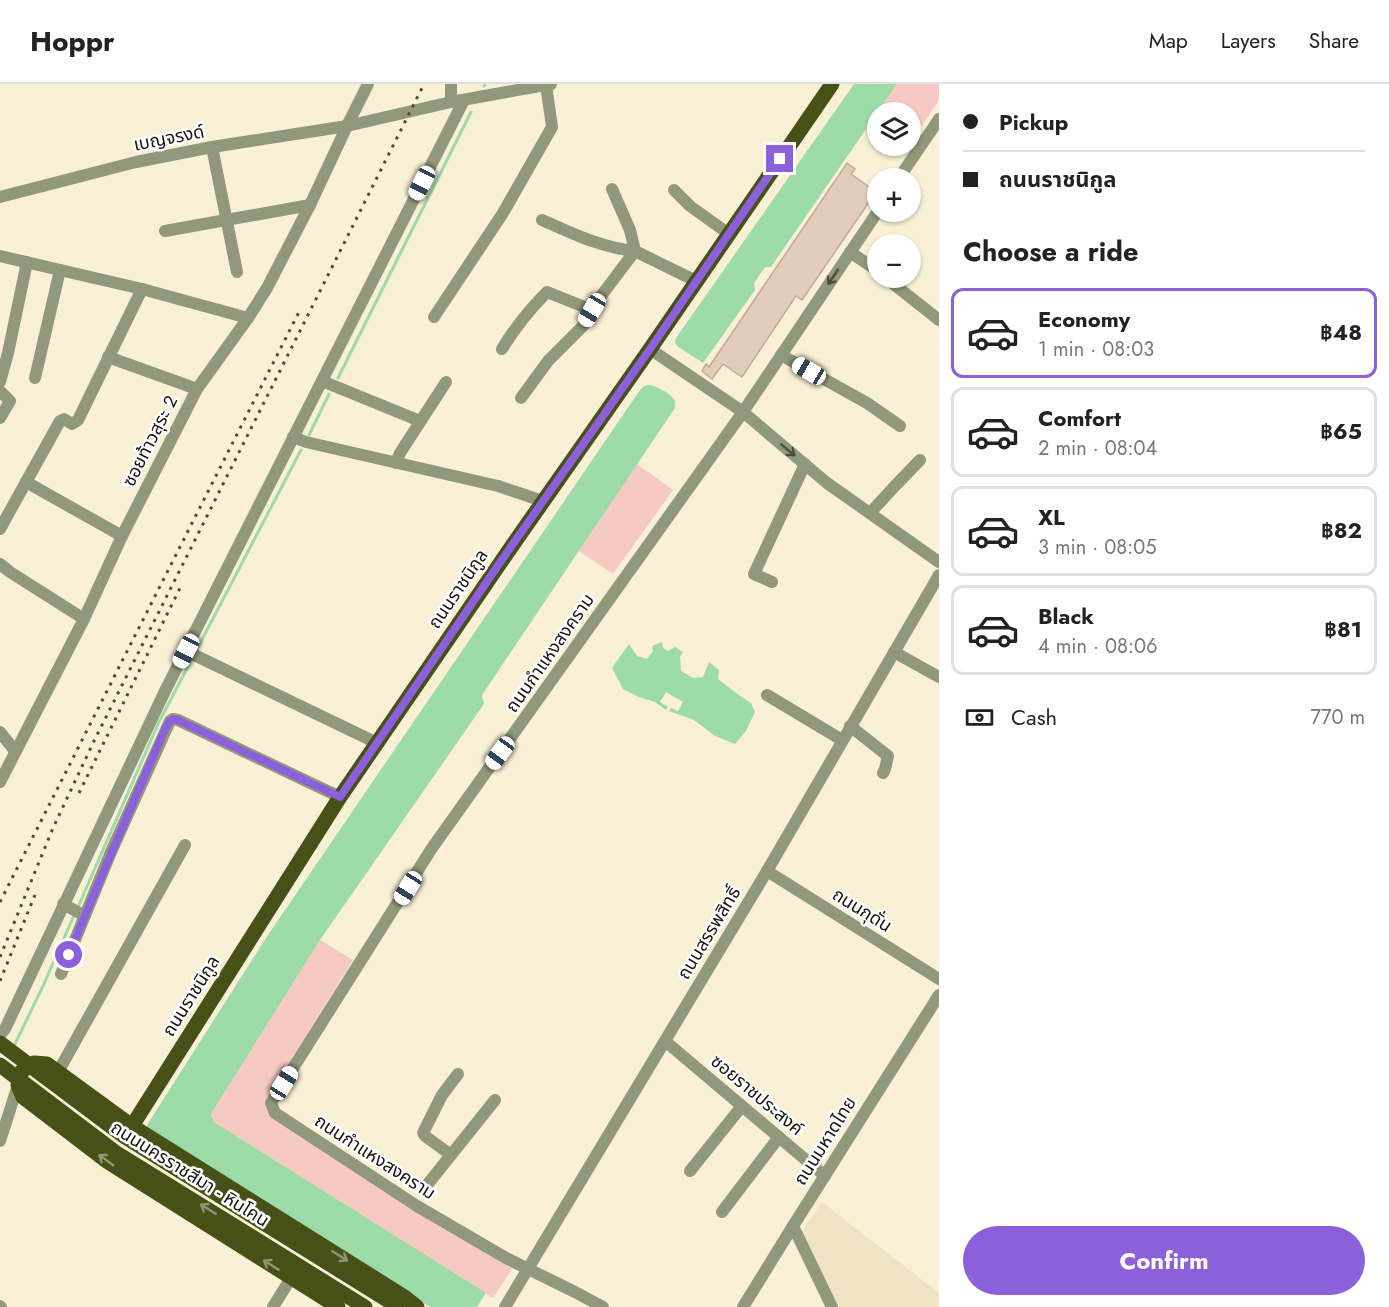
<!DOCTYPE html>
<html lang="en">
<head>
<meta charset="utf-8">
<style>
  body { margin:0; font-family:Jost,"Noto Sans Thai",sans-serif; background:#f2f2f2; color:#222; height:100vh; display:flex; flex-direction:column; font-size:22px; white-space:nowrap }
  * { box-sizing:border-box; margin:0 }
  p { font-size:20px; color:#767676 }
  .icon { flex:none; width:33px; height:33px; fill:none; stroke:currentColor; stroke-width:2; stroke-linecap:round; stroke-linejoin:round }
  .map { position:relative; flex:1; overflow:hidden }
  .sheet { display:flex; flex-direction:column; background:#fff; width:450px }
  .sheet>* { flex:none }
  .banner { display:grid; align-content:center; height:132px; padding:0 24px; background:#fff }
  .controls { position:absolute; left:867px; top:18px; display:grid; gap:12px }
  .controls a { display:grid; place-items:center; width:54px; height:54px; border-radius:50%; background:#fff; box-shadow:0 2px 4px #0004; font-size:30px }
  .end { position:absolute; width:27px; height:27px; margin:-14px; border:8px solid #8c60db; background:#fff; box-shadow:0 0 0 3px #fff }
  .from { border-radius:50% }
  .car { position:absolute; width:18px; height:36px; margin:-18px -9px; border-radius:8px; box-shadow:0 0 4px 2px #0007; background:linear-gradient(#fff 24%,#345 0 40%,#fff 0 76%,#345 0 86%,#fff 0) }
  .banner b { display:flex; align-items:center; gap:21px; height:57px; font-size:22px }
  .banner b+b { border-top:2px solid #e0e0e0 }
  .banner i { width:15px; height:15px; background:#222 }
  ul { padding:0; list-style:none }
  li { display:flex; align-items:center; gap:18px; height:90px; margin:0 12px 9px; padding:0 12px; border:3px solid #e0e0e0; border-radius:12px }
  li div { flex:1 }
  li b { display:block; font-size:22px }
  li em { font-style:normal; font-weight:700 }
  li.active { border-color:#8c60db }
  li>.icon { width:54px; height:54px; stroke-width:1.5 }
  h2 { padding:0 24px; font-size:27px; line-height:72px }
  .pay { display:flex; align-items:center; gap:15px; height:66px; padding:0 24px; font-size:22px }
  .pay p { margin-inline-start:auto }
  .button { display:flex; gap:12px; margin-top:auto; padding:12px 24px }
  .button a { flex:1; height:69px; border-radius:36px; background:#8c60db; color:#fff; font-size:24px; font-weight:700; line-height:69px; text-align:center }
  header { display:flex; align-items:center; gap:36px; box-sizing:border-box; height:84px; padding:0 30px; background:#fff; border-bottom:2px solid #e0e0e0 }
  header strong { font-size:28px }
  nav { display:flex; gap:33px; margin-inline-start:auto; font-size:21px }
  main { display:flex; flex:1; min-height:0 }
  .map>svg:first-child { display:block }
  .built { fill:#f1e4c4 }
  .green { fill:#f6c9c2 }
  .water { fill:#9ddba8 }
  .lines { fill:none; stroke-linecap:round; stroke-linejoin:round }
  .stream { stroke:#9ddba8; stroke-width:3 }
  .building { fill:#e3ccbc; stroke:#c0aa9a; stroke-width:1.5 }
  .minor { stroke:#91987b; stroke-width:12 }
  .major { stroke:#465017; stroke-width:15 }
  .rail { stroke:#504b3e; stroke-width:3; stroke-dasharray:3 6; stroke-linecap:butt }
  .major-bridge { stroke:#465017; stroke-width:15 }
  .oneway { stroke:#4d4f3d }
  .oneway2 { stroke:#909674 }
  .route { stroke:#8c60db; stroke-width:8 }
  .labels { text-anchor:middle; stroke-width:5; stroke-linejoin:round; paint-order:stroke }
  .street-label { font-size:18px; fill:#16130a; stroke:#fff }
</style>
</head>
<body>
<header>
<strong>Hoppr</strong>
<nav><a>Map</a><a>Layers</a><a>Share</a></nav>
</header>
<main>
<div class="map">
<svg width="939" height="1223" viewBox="0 0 939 1223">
  <rect width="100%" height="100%" fill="#faf0d6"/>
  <path class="built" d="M822 1118 939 1209V1223H835L800 1150Z"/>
  <g class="green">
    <path d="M897 0H939V16L911 58 910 28H878Z"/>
    <path d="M878 29 877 56 865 47Z"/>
    <path d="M637 380 673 406 613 490 579 467Z"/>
    <path d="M320 856 353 876 267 1014 266 1023 272 1032 512 1185 493 1214 214 1038 211 1030Z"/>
  </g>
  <g class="water">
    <path d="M854 0H897L771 183H765L754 199 755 206 703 279 677 262 675 258 676 254Z"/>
    <path d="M649 301C656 302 668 308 673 314 676 317 675 320 675 324L482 611 484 620 320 856 211 1030 214 1038 486 1209 477 1223H430L148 1045 147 1041 268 851 640 306 644 302Z"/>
    <path d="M662 558 663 564 668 567 675 563 683 568 680 572 681 587 693 594 703 593 709 578 719 586 718 595 736 609 751 619 755 628 746 647 735 660 715 652 694 636 669 627 671 624 678 627 683 618 666 608 660 618 668 623 666 626 655 618 639 613 623 605 612 584 629 560 637 572 647 575 653 567 652 562Z"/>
  </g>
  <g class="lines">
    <g class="stream">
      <path d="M484 2 485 0"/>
      <path d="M338 294 471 28"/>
      <path d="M309 351 329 310"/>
      <path d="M196 567 301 366"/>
      <path d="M78 823 159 638 193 573"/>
      <path d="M14 962 43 902 75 829"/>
    </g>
  </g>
  <path class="building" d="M847 79 855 85 851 90 876 108 802 216 796 212 742 293 723 280 712 295 702 287 706 280 709 283Z"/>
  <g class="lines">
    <g class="minor">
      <path d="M451 18V0"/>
      <path d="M212 63 237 188"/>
      <path d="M899 94 939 35"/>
      <path d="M612 105 630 146 635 167 696 197"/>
      <path d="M674 106 690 122 729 150"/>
      <path d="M0 113 136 78 212 63 347 42 451 18 551 0"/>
      <path d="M165 147 310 121"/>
      <path d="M850 168 878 187"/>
      <path d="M0 172 142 205 248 234"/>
      <path d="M886 194 939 236"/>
      <path d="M434 233 503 129 552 43 546 1"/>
      <path d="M502 265C516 242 528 227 547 208L592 226"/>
      <path d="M650 265 743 328 827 399 939 478"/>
      <path d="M781 271 867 319 900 342"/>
      <path d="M108 273 197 305"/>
      <path d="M35 294 60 186"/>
      <path d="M322 297 420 337"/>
      <path d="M0 298 8 269 27 178"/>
      <path d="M0 307 10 317 0 334"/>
      <path d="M521 314 548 277 583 242 601 212 635 167C602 164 572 149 542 136"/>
      <path d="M293 353 306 358 498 402 543 417"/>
      <path d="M396 379 400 369 446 298"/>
      <path d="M26 398 60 337 64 335 72 340 78 336 142 205"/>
      <path d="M870 429 893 404 920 376"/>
      <path d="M0 445 26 398 122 452"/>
      <path d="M0 480 10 488 84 535"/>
      <path d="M772 498 754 490 805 380"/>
      <path d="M186 567 377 659"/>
      <path d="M894 568 939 593"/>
      <path d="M767 611 842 656"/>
      <path d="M850 642 888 672 885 685 883 689"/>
      <path d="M0 648 15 667"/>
      <path d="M0 698 84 535 122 452 197 305 248 234 267 204 310 121 347 42 368 0"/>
      <path d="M767 787 939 895"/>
      <path d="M63 820 85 832"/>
      <path d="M61 890 111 768 170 637 173 635 178 636 340 713"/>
      <path d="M0 951 5 945 165 607 464 16"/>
      <path d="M665 957 825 1092"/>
      <path d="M58 988 185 761"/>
      <path d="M0 1057 18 1001"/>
      <path d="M451 1071 425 1052 423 1049 442 1011 458 990"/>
      <path d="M690 1087 742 1022"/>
      <path d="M427 1101 495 1016"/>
      <path d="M722 1128 779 1053"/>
      <path d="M793 1142 832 1223"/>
      <path d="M0 1222 1 1223"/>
      <path d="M273 1223 291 1194"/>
      <path d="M505 1223 767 787 939 491"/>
      <path d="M603 1223 575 1208 506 1174 417 1122 275 1029 271 1019 432 764 743 328 878 127"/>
      <path d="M743 1223 793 1142 939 911"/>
    </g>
    <g class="major">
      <path d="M132 1042 340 713 514 459 650 265 832 0"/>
      <path d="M338 1223 108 1078 23 1013 18 1001 22 987 34 979 47 980 132 1042 403 1212 417 1223"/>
    </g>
    <g class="rail">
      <path d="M79 709 181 502"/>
      <path d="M0 818 299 228"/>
      <path d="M0 873 53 744 94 657 424 0"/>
      <path d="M0 897 37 806"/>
    </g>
    <g class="major-bridge">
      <path d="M0 959 125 1053 397 1222"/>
      <path d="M0 981 115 1068 365 1223"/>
    </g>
  </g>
  <defs><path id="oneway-shaft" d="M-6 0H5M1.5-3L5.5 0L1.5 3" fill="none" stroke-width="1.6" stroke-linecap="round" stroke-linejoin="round" transform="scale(1.5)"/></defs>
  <g class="oneway">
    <use href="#oneway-shaft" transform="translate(833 193) rotate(124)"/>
    <use href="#oneway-shaft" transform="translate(788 366) rotate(40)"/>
  </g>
  <g class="oneway2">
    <use href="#oneway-shaft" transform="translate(106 1076) rotate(-144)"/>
    <use href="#oneway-shaft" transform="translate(208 1125) rotate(-148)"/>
    <use href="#oneway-shaft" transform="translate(340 1172) rotate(32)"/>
    <use href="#oneway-shaft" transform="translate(271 1181) rotate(-148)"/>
  </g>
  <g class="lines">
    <path class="route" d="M69 871C100 794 133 719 166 643L170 637 173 635 178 636 340 713 501 477 650 265 780 75"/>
  </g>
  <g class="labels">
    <g class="street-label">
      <text transform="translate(169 54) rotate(-11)" y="6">เบญจรงด์</text>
      <text transform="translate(150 357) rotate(-63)" y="6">ซอยท้าวสุระ 2</text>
      <text transform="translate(458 505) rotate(-56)" y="6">ถนนราชนิกูล</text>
      <text transform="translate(550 569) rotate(-55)" y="6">ถนนกำแหงสงคราม</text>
      <text transform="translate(862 826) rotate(32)" y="6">ถนนกุดั่น</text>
      <text transform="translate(709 849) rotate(-59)" y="6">ถนนสรรพสิทธิ์</text>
      <text transform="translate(191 912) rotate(-58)" y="6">ถนนราชนิกูล</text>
      <text transform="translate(757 1011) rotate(40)" y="6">ซอยราชประสงค์</text>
      <text transform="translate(825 1057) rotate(-58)" y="6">ถนนมหาดไทย</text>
      <text transform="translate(375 1073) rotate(33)" y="6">ถนนกำแหงสงคราม</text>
      <text transform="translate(190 1090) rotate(32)" y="6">ถนนนครราชสีมา - หินโคน</text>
    </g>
  </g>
</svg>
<div class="controls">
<a><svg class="icon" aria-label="layers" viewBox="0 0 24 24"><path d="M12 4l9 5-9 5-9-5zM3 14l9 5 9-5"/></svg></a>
<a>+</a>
<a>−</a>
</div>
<i class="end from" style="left:69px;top:871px"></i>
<i class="end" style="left:780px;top:75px"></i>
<i class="car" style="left:422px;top:99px;rotate:207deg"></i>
<i class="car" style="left:592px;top:226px;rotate:211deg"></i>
<i class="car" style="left:809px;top:287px;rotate:300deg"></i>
<i class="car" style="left:186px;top:567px;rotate:207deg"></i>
<i class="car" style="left:500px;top:669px;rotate:216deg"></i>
<i class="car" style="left:408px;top:804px;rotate:212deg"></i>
<i class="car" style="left:284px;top:999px;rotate:32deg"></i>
</div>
<section class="sheet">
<div class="banner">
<b><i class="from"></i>Pickup</b>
<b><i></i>ถนนราชนิกูล</b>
</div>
<h2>Choose a ride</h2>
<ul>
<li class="active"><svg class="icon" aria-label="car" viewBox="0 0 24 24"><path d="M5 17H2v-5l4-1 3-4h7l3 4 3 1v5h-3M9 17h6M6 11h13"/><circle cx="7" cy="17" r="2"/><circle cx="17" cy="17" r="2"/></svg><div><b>Economy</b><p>1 min · 08:03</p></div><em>฿48</em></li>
<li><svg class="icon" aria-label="car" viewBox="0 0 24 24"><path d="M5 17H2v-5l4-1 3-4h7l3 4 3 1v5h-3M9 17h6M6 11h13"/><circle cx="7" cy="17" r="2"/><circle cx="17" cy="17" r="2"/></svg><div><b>Comfort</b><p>2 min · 08:04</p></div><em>฿65</em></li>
<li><svg class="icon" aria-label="car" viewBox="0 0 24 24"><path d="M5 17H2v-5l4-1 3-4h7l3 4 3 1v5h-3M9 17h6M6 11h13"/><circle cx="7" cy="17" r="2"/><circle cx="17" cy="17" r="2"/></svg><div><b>XL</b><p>3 min · 08:05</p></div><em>฿82</em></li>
<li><svg class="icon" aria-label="car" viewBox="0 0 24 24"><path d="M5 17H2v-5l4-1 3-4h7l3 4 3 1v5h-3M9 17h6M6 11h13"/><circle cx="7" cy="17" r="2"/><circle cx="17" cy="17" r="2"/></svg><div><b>Black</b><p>4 min · 08:06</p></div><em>฿81</em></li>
</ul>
<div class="pay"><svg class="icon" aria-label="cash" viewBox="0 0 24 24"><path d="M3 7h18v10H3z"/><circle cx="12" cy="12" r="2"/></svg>Cash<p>770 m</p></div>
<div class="button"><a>Confirm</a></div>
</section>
</main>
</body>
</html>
